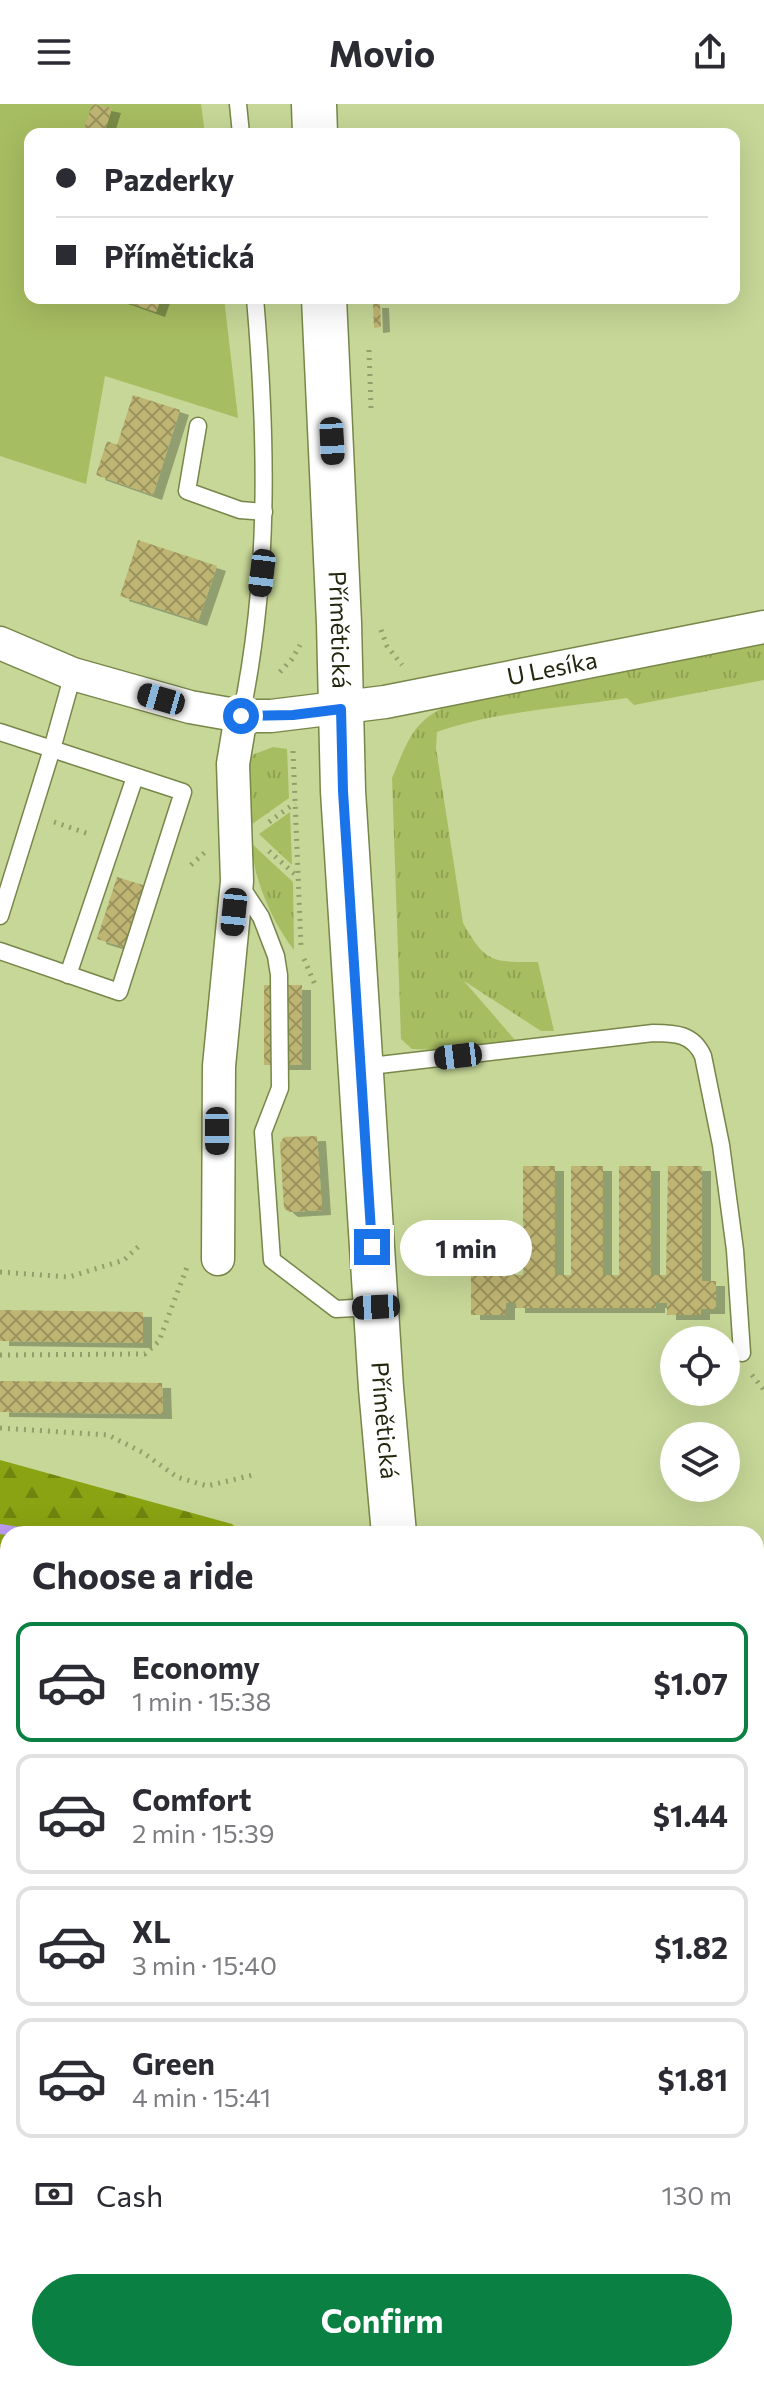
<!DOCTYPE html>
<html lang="en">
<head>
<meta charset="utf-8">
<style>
  body { margin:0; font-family:Commissioner,sans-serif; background:#f7f7f7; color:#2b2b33; height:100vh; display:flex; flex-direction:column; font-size:30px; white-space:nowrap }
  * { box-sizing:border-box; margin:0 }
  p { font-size:26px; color:#7c7c81 }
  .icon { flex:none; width:44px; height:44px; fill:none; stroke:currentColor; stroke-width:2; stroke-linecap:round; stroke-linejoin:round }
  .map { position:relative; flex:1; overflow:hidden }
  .details { position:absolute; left:0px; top:1422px; width:764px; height:856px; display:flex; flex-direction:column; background:#fff; border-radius:24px 24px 0 0; box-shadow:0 8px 32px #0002 }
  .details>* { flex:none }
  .guide { position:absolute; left:24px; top:24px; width:716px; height:176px; border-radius:16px; box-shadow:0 8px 32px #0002; display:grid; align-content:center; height:176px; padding:0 32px; background:#fff }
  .tools { position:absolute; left:660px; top:1222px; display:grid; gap:16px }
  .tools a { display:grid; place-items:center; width:80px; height:80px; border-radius:50%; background:#fff; box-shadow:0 8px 32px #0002; font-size:40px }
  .end { position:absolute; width:36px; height:36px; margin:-18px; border:10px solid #1a73e8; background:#fff; box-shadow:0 0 0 4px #fff }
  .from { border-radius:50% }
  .bubble { position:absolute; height:56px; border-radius:28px; background:#fff; box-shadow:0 8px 32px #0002; font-size:26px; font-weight:700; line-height:56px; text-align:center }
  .car { position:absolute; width:24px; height:48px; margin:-24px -12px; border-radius:10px; box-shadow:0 0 6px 2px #0007; background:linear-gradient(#222 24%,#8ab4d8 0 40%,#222 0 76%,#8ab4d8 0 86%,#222 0) }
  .guide b { display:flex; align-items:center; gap:28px; height:76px; font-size:30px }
  .guide b+b { border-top:2px solid #e1e1e2 }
  .guide i { width:20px; height:20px; background:#2b2b33 }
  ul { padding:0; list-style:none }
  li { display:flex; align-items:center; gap:24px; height:120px; margin:0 16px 12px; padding:0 16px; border:4px solid #e1e1e2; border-radius:16px }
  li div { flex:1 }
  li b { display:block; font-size:30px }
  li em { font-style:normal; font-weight:700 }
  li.on { border-color:#0b8043 }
  li>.icon { width:72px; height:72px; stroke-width:1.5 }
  h2 { padding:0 32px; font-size:36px; line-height:96px }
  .pay { display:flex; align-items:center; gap:20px; height:88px; padding:0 32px; font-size:30px }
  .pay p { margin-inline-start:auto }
  .primary-button { display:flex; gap:16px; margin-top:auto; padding:16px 32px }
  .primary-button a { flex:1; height:92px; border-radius:48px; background:#0b8043; color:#fff; font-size:32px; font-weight:700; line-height:92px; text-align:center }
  header { display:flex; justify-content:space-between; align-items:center; height:104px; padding:0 32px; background:#fff; font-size:36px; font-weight:700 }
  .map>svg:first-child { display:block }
  .built { fill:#bbce87 }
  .grass { fill:url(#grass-tufts) }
  .forest { fill:url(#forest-firs) }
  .garden { fill:#a7bd61 }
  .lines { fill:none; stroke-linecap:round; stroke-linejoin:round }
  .stream { stroke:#bb9cf1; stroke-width:10 }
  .building { fill:url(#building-cross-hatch); filter:url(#shadow) }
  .service-casing { stroke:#778649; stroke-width:19 }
  .minor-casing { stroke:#778649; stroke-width:35 }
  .secondary-casing { stroke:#778649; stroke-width:47 }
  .path { stroke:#919f6b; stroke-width:5; stroke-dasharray:2 6; stroke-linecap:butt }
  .service { stroke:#fff; stroke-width:16 }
  .minor { stroke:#fff; stroke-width:32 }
  .secondary { stroke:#fff; stroke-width:44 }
  .rail { stroke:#464e2c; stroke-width:6; stroke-dasharray:10 10; stroke-linecap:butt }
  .route { stroke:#1a73e8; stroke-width:10 }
  .labels { text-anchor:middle; stroke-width:6; stroke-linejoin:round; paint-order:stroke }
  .street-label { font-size:24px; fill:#22280e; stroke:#d3e5a4 }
</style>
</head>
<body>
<header><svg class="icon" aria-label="menu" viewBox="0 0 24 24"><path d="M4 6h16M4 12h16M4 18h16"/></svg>Movio<svg class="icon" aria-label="share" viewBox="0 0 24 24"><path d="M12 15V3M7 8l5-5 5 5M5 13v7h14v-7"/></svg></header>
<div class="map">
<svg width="764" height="2278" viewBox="0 0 764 2278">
  <defs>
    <pattern id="grass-tufts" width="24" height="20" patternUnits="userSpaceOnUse" patternTransform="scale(2)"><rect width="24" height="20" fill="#a7bd61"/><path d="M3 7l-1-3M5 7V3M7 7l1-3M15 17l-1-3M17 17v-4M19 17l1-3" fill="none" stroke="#8fa253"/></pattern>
    <pattern id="forest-firs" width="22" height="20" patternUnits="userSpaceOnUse" patternTransform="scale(2)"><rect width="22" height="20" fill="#89a312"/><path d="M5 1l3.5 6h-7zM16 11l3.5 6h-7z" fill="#70850f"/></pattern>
    <pattern id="building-cross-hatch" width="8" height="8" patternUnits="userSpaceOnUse" patternTransform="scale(2)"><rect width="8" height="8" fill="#bfb573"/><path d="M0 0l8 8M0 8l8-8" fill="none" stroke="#9b935d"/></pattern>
    <filter id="shadow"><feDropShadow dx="9" dy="5" stdDeviation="0" flood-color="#0004"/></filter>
  </defs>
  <rect width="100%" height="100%" fill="#c6d797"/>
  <g class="built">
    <path d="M0 1532 8 1534V1587L0 1584Z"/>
    <path d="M756 1765 764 1768V1820L756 1818Z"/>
  </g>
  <g class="grass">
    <path d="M764 539V576L634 601 627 594C568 603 492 608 437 628L436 644 463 819C486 860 493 858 538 858L554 927H541L464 877 515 936 444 946 412 945 401 935 392 674C409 634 413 615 456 598Z"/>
    <path d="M273 643 287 645 289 694 251 721 243 669 252 651Z"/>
    <path d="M290 708 292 761 259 730Z"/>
    <path d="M251 739 293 778 294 846C272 818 254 776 251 739Z"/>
  </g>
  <path class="forest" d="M0 1356 232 1420 242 1430H8V1534L0 1532Z"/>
  <path class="garden" d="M0 0H201L205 30H30V194H224L238 314 105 272 86 380 0 352Z"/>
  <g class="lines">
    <g class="stream">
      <path d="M0 1425 32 1430"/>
      <path d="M756 1576 764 1577"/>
    </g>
  </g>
  <g class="building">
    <path d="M92 0 112 4 104 30 83 28Z"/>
    <path d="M116 194H161L156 208Z"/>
    <path d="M373 199H380L381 223 374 224Z"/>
    <path d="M133 291 180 306 153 391 96 371 107 337 117 341Z"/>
    <path d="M138 436 217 462 198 517 120 492Z"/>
    <path d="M117 773 149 783 130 845 97 835Z"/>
    <rect x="264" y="881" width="38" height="80"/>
    <path d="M317 1032 322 1106 289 1108 284 1104 280 1039 284 1033Z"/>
    <path d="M523 1062H555V1171H571V1062H603V1171H619V1062H651V1171H666L668 1062H702V1177H716V1205H701V1211H667V1199H656V1204H516V1199H506V1211H471V1146H506V1171H523Z"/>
    <path d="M0 1206 143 1208V1239L0 1237Z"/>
    <path d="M0 1277 162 1279 163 1310 0 1308Z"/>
    <path d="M0 1736 8 1744V1762L0 1771Z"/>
    <path d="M0 1856 8 1863V1937L0 1930Z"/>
    <path d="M8 2231V2270H12L0 2278V2238Z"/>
  </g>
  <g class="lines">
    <defs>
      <g id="service">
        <path d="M238 0 241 30"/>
        <path d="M198 322 187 387 240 406 264 408"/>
        <path d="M241 612C270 474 267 334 255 194"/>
        <path d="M0 628 52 645 0 812"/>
        <path d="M238 778 261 813 276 852 279 871 280 984 263 1028 272 1156 336 1205 373 1203"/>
        <path d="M0 847 119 888 183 688 52 645 73 570"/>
        <path d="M68 871 135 673"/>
        <path d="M362 963 653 929C676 929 693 930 703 952L721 1041 735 1146 742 1249"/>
      </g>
      <g id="minor">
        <path id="s1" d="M0 539 73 570 190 603 241 612H271L385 598 764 523"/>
        <path d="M218 1155 219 962 237 777 233 660 241 612"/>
        <path d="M0 2014 8 2021"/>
        <path d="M286 2270 295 2278"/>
        <path d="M44 2278 52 2270"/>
        <path d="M499 2278 523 2270"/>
      </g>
      <g id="secondary">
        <path d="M314 0 315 30"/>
        <path id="s2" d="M324 194 339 519 343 687 381 1284 394 1430"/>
        <path d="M529 2270 531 2278"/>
      </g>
    </defs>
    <use href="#service" class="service-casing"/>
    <use href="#minor" class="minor-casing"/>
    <use href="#secondary" class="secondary-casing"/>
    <g class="path">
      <path d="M369 246 371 304"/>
      <path d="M381 526 387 542 402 561"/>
      <path d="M280 568 292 555 300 541"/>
      <path d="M293 647 301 842"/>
      <path d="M54 718 89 730"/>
      <path d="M269 718 295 699"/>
      <path d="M269 747 298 773"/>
      <path d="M191 761 205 748"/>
      <path d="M304 855 316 883"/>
      <path d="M0 1168 69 1173 124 1156 139 1142"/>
      <path d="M0 1251 145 1250 159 1237 187 1163"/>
      <path d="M752 1271 764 1286"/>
      <path d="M0 1324 108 1331 142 1348 177 1373 207 1382 253 1371"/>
      <path d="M0 2090 8 2088"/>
    </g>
    <use href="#service" class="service"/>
    <use href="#minor" class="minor"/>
    <use href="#secondary" class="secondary"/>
    <g class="rail">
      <path d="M0 1558 8 1560"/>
      <path d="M756 1792 764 1794"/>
    </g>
  </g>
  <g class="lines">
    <path class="route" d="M241 612 293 611 341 605 343 687 372 1143"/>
  </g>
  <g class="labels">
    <g class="street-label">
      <text dy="8" stroke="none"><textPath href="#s2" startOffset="332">Přímětická</textPath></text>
      <text dy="8" stroke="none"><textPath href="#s1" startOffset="568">U Lesíka</textPath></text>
      <text dy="8" stroke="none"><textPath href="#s2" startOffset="1124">Přímětická</textPath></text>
    </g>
  </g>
</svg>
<div class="tools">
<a><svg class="icon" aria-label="locate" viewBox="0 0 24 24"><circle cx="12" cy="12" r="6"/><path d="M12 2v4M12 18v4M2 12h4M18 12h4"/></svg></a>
<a><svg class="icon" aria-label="layers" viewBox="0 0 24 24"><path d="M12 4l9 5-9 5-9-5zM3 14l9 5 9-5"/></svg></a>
</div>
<i class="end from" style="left:241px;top:612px"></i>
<i class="end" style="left:372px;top:1143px"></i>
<div class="bubble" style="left:400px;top:1116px;width:132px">1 min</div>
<i class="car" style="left:332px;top:337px;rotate:177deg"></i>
<i class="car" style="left:262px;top:469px;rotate:187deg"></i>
<i class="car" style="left:161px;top:595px;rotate:286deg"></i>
<i class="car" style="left:234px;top:808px;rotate:186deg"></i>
<i class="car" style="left:458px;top:952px;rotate:263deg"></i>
<i class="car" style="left:217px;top:1027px;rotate:180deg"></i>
<i class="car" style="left:376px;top:1203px;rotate:267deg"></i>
<div class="guide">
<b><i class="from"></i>Pazderky</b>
<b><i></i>Přímětická</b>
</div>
<section class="details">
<h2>Choose a ride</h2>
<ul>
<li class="on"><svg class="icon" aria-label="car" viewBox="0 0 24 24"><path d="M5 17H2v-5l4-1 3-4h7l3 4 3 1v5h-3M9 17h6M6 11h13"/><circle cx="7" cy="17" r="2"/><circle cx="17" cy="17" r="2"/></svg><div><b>Economy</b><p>1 min · 15:38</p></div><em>$1.07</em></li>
<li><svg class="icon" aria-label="car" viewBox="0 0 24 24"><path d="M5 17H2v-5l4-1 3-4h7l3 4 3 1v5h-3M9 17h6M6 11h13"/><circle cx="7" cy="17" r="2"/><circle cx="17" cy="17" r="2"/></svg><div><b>Comfort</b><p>2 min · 15:39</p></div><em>$1.44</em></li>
<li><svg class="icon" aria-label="car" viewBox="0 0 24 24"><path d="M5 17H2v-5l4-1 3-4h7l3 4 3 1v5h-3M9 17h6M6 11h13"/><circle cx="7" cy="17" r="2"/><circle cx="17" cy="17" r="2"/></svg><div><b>XL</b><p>3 min · 15:40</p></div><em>$1.82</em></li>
<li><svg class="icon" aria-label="car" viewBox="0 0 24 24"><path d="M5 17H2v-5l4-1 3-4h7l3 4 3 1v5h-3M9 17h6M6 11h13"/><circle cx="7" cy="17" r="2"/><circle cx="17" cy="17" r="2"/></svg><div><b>Green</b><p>4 min · 15:41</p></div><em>$1.81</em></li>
</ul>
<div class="pay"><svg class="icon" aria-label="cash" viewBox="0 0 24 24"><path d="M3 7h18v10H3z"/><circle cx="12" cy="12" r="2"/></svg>Cash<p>130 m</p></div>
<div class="primary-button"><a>Confirm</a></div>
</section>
</div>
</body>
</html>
